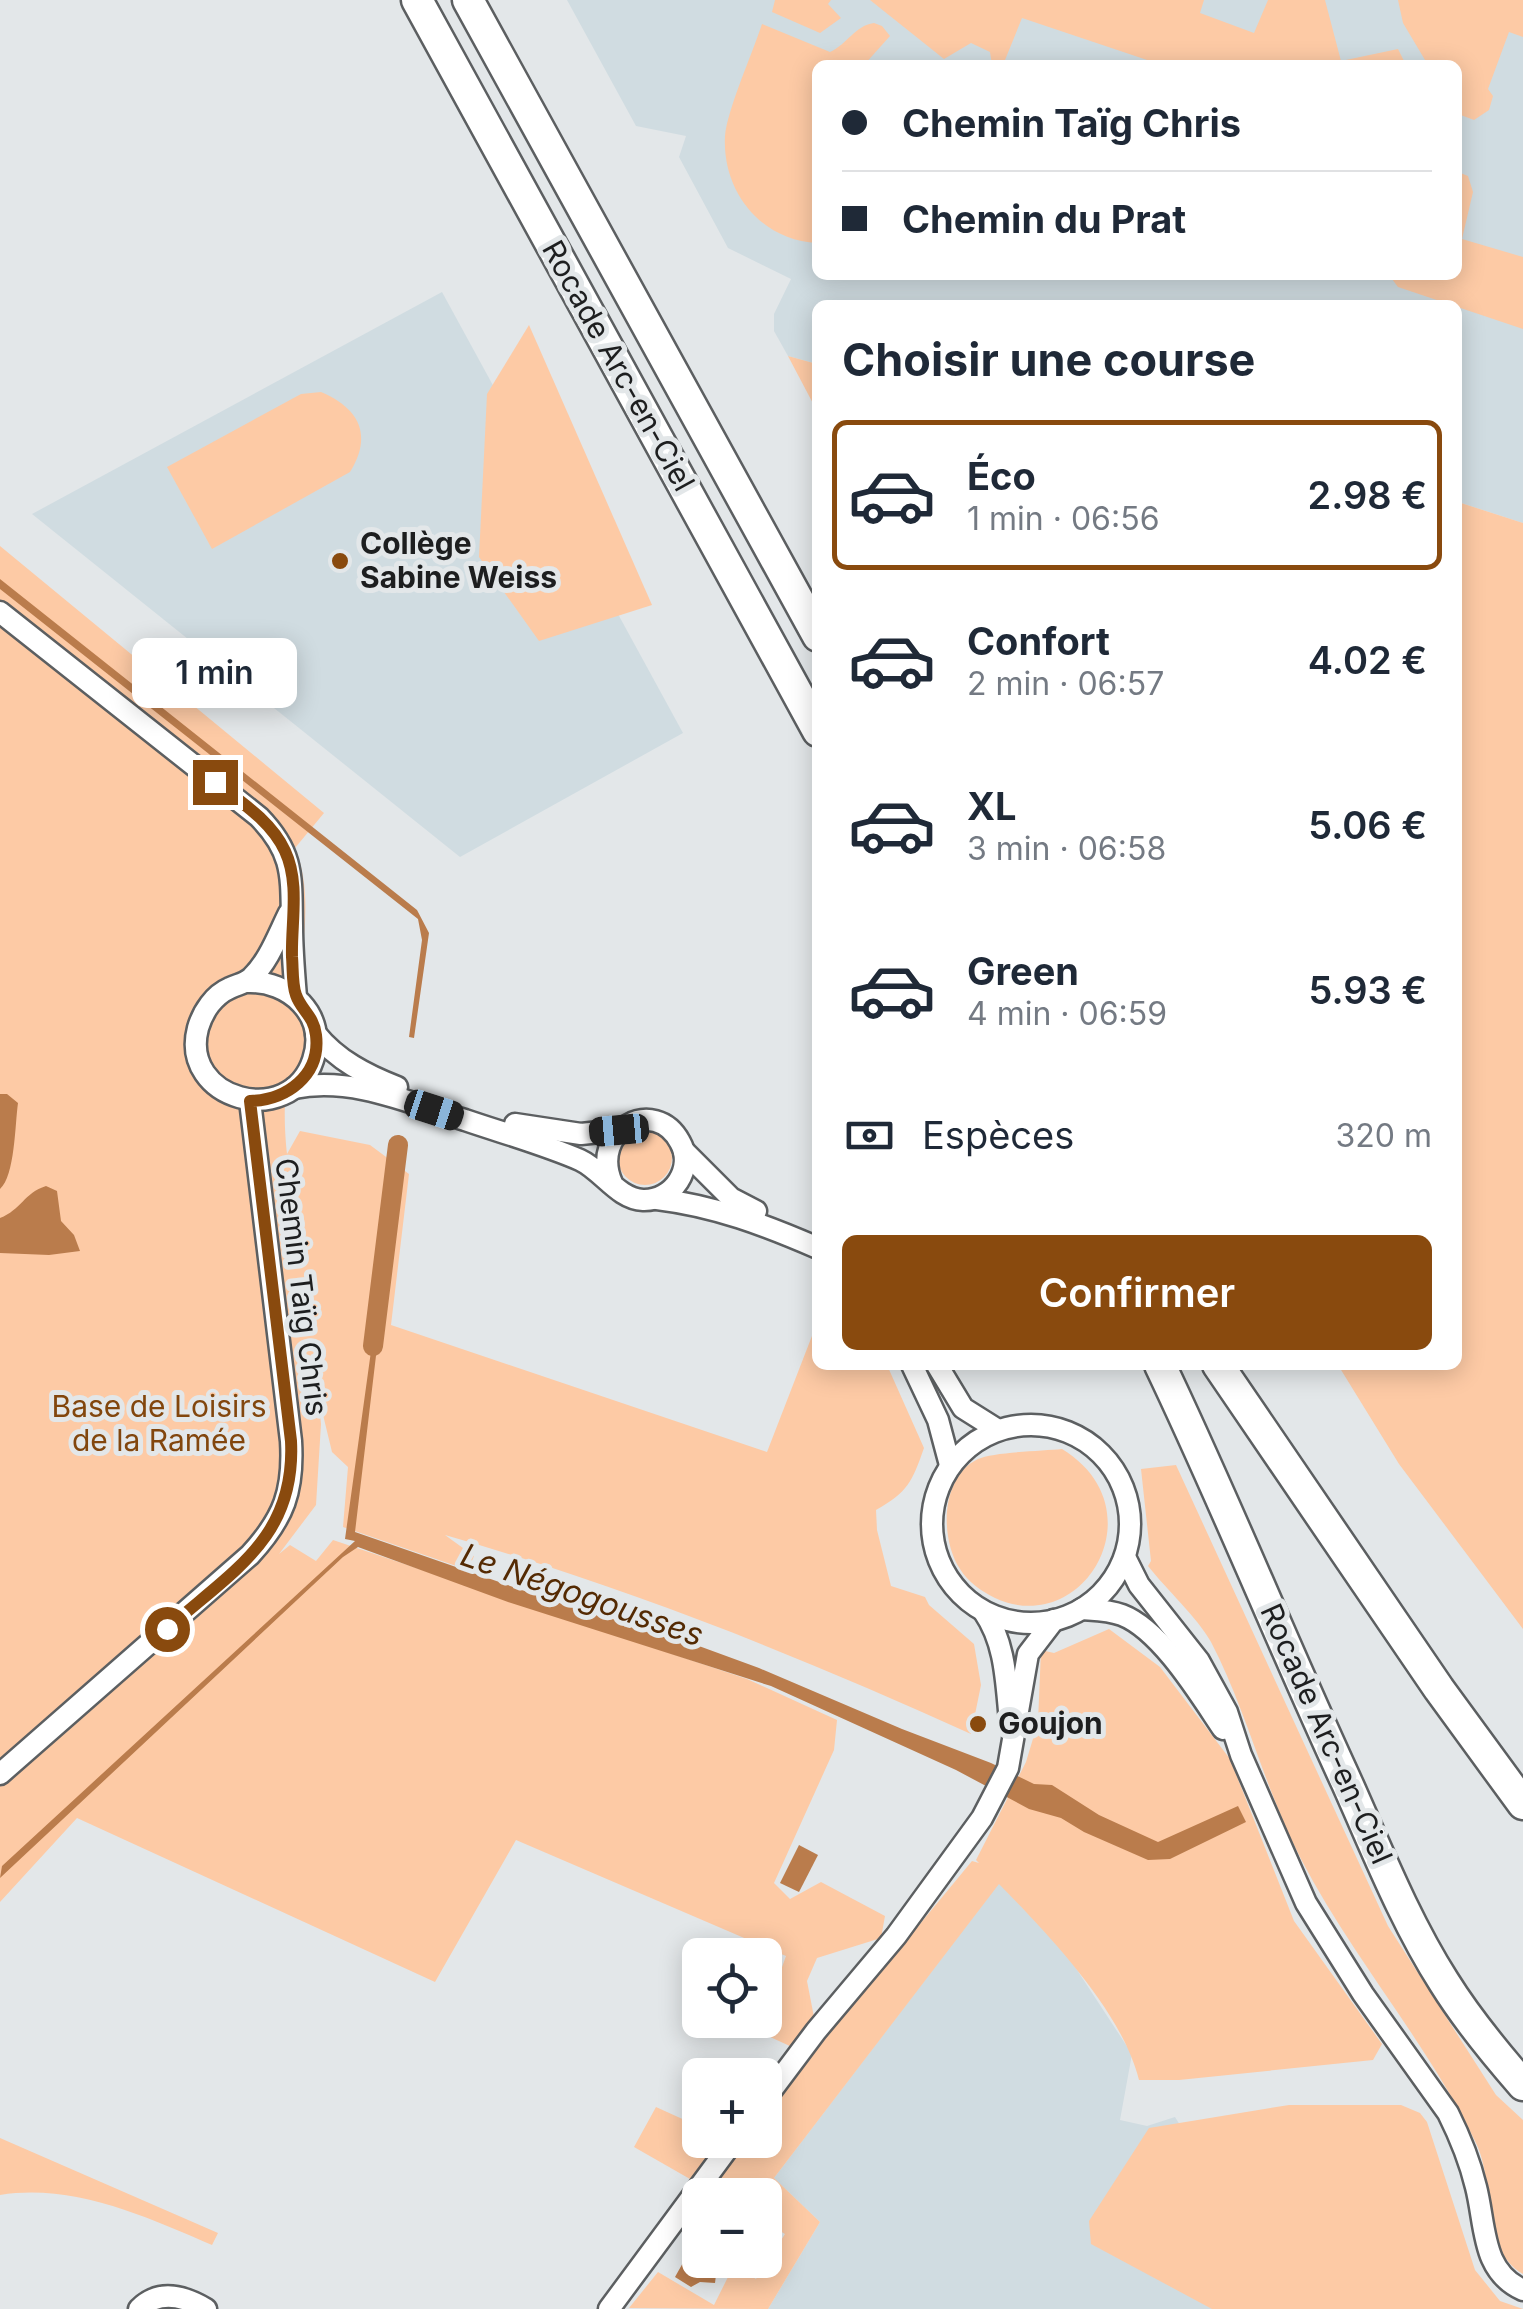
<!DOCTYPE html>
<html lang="fr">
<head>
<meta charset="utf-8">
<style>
  body { margin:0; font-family:Inter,sans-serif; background:#f2f2f3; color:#1f2937; height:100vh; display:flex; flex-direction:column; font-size:38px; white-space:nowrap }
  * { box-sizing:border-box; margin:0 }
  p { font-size:32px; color:#747a83 }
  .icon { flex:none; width:55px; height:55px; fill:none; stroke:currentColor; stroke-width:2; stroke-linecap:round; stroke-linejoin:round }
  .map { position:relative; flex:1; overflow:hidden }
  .sheet { position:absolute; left:812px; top:300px; width:650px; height:1070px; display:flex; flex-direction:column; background:#fff; border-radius:15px; box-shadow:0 5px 25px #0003 }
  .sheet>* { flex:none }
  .hud { position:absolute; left:812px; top:60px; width:650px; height:220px; border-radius:15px; box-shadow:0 5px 25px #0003; display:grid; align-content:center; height:220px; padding:0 30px; background:#fff }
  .buttons { position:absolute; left:682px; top:1938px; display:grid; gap:20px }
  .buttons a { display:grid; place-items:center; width:100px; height:100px; border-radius:15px; background:#fff; box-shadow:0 5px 25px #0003; font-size:50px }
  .end { position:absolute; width:45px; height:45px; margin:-22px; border:12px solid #894a0e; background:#fff; box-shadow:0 0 0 5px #fff }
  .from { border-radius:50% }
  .bubble { position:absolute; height:70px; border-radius:15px; background:#fff; box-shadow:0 5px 25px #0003; font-size:32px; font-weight:600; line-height:70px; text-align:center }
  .car { position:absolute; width:30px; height:60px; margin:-30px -15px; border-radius:12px; box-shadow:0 0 8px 2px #0007; background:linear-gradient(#222 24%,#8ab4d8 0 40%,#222 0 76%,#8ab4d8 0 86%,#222 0) }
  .hud b { display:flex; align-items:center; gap:35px; height:95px; font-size:38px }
  .hud b+b { border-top:2px solid #e0e1e3 }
  .hud i { width:25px; height:25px; background:#1f2937 }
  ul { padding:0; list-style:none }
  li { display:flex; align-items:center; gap:30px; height:150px; margin:0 20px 15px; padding:0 10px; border:5px solid transparent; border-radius:15px }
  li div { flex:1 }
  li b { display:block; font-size:38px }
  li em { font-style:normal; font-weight:600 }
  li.on { border-color:#894a0e }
  li>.icon { width:90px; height:90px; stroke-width:1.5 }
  h2 { padding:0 30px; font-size:45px; line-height:120px }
  .pay { display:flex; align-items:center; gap:25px; height:110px; padding:0 30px; font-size:38px }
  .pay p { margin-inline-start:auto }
  .cta { display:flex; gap:20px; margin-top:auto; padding:20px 30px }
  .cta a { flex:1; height:115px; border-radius:15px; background:#894a0e; color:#fff; font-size:40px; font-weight:600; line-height:115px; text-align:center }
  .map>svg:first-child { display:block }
  .built { fill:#d0dce1; fill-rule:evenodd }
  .green { fill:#fdcaa5 }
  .water { fill:#ba7c4c }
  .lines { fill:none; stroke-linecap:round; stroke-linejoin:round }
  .canal { stroke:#ba7c4c; stroke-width:20 }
  .minor-casing { stroke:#5c5f61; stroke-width:25 }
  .highway-casing { stroke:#5c5f61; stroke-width:35 }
  .minor { stroke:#fff; stroke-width:20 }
  .highway { stroke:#fff; stroke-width:30 }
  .route { stroke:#894a0e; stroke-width:12 }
  .poi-dot { fill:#894a0e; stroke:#e3e7e9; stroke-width:4 }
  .labels { text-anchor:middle; stroke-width:10; stroke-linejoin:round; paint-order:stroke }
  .street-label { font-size:30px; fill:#1d1e1f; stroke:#e3e7e9 }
  .poi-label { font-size:30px; font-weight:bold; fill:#1d1e1f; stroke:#e3e7e9; text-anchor:start }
  .park-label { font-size:30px; fill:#82460d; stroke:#e3e7e9 }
  .water-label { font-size:32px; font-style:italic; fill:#542a03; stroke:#e3e7e9 }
</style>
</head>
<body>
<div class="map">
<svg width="1523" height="2309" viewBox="0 0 1523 2309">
  <rect width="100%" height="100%" fill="#e3e7e9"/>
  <g class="built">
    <path d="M567 0H1523V523L1458 502V305H818L817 364 788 356 774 331V314L791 279 728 248 679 157 686 136 636 126ZM818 65H1458V275H818Z"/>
    <path d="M442 292 683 733 460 857 32 514Z"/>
    <path d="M999 1883 1062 1947 1132 2054 1120 2120 1147 2126 1175 2117 1185 2133 1217 2309H768L820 2222 774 2178Z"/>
  </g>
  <g class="green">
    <path d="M775 0H831L828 4 841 18 820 33 772 12Z"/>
    <path d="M870 0H1204L1200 13 1254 33 1268 0H1325L1341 61 1398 49 1406 65H1162L1022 18 1003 65H992L990 52 971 43 944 59Z"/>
    <path d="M1398 0H1523V37L1509 32 1488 89 1493 96 1489 110 1474 120 1458 114V65H1428L1403 23Z"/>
    <path d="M874 23 882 26 890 36 864 65H818L817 243C761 240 722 192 725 136 727 110 753 52 762 24L830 52C848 44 854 26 874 23Z"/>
    <path d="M1458 172 1468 176 1473 192 1462 239 1523 257V329L1398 287 1389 275H1458Z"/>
    <path d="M529 325 652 605 539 641 479 557 487 394Z"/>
    <path d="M788 356 817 364V411Z"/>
    <path d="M321 392C359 408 373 435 350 472L212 549 167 467 301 394Z"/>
    <path d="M1458 502 1523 523V1629L1399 1464 1338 1365H1458Z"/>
    <path d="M0 546 324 813 295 848C316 899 299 954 298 1007 298 1020 307 1030 307 1044 306 1059 296 1066 290 1078 282 1094 285 1136 287 1154L300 1131 370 1145 409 1174 391 1325 767 1452 817 1323 818 1365H887L924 1448C912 1482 908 1492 876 1510L877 1530 891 1586 925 1597 929 1605 974 1644 981 1685 971 1734C800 1656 626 1587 445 1535L474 1556 468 1570 343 1527 348 1467 332 1452 318 1394 321 1424 316 1505 279 1554 290 1545 316 1561 333 1540 747 1679 837 1720 834 1750 774 1883 790 1899 821 1882 885 1916 881 1938 817 1958 807 1981 814 2017 792 2047 759 2032 786 1956 516 1840 435 1982 77 1818 0 1902Z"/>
    <circle cx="645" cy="1158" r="27"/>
    <path d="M1062 1449C1159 1508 1085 1639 995 1598 981 1591 968 1582 960 1569 940 1539 940 1477 978 1459 992 1452 1043 1451 1062 1449Z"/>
    <path d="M1176 1465 1388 1926 1496 2095 1523 2120V2274C1479 2248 1496 2184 1476 2143 1427 2042 1353 1959 1301 1859 1265 1790 1247 1711 1211 1642 1197 1617 1166 1589 1148 1566L1151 1561 1141 1469Z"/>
    <path d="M1109 1629 1160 1667 1230 1759 1294 1921 1382 2044 1373 2060 1179 2080H1139C1122 2011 1048 1934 999 1884L774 2178 820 2222 768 2309 629 2308 658 2272 714 2305 734 2265 756 2279 785 2234 765 2222V2195H718L634 2147 656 2107 700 2127V2140H728L743 2147 748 2140H765V2118L810 2057 972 1861 979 1863 976 1860 1026 1762 1038 1722 1041 1650 1054 1653Z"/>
    <path d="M1289 2105H1401L1420 2113 1427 2122 1475 2270 1500 2301 1523 2309H1212L1091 2244 1089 2221 1149 2128Z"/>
    <path d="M0 2138 218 2233 212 2245C147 2217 73 2183 0 2195Z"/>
  </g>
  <g class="water">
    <path d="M0 579 417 910 429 933 414 1038 409 1037 422 940 418 919 0 589Z"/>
    <path d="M0 1094H7L18 1103C15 1124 15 1176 0 1189Z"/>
    <path d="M395 1144 401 1146 355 1532 591 1614 647 1627 759 1668 902 1729 991 1763 1034 1784 1052 1785 1099 1815 1158 1842 1238 1806 1246 1822 1170 1859 1148 1860 1084 1832 1061 1818 1029 1809 956 1770 771 1686 508 1602 358 1547 343 1557 0 1878 2 1866 355 1541 345 1539 394 1185Z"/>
    <path d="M46 1186 57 1191 61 1221 74 1235 80 1251 49 1255 0 1253V1218C21 1210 24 1193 46 1186Z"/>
    <path d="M799 1845 818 1855 799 1892 780 1883Z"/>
    <path d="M689 2252 706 2263 709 2273 716 2275 715 2283 700 2282 691 2287 675 2277Z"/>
  </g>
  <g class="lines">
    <path class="canal" d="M373 1346 398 1145"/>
    <defs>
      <g id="minor">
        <path d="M0 612 259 817C295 854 291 878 292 926 292 950 294 973 296 997"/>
        <path d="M247 982C289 980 328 1015 313 1060 290 1130 179 1100 198 1028 203 1011 214 995 230 988 238 984 244 984 251 978 269 961 278 935 289 913"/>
        <path d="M316 1034C337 1060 366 1075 397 1087"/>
        <path d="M294 1088C352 1076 410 1103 465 1120 503 1133 543 1144 580 1160 602 1170 618 1199 643 1200 673 1201 695 1168 680 1142 655 1095 589 1130 612 1183"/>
        <path d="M515 1124 581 1134 619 1130"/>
        <path d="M684 1151 731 1198 756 1211"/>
        <path d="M657 1199C715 1206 765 1225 818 1248"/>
        <path d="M912 1365 938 1420 950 1465"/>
        <path d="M937 1365 963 1408 998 1430"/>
        <circle cx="1031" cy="1524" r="99"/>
        <path d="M1125 1557 1139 1585 1199 1661 1227 1712 1241 1755 1306 1903 1363 1994 1448 2113C1460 2137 1470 2162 1476 2187 1486 2226 1481 2271 1523 2290"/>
        <path d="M1082 1609C1096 1610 1109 1610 1122 1615 1161 1630 1200 1695 1223 1729"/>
        <path d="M984 1612C1006 1644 1006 1683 1010 1721"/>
        <path d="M0 1774 250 1555C284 1518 294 1491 291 1441L250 1101"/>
        <path d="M765 2099 816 2031 896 1936 982 1818 1008 1768 1028 1654 1054 1620"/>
        <path d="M139 2309C159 2289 184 2296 206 2309"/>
        <path d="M609 2309 734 2140"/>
      </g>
      <g id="highway">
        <path d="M417 0 818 731"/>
        <path d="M468 0 818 636"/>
        <path d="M1160 1365C1226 1503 1283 1645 1347 1783 1377 1850 1405 1921 1444 1982 1467 2019 1495 2053 1523 2085"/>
        <path d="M1218 1365 1439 1689 1523 1804"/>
      </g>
    </defs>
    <use href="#minor" class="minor-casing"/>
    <use href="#highway" class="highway-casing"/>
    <use href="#minor" class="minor"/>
    <use href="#highway" class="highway"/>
  </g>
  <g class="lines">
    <path class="route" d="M167 1629C232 1571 296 1538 291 1441L250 1101C286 1100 321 1076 316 1035 314 1016 301 1010 296 995 292 985 293 968 292 957 291 923 300 883 285 851 271 821 241 802 215 782"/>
  </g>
  <g class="poi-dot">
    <circle cx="340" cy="561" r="10"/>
    <circle cx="978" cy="1724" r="10"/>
  </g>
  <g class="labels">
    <g class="street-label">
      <text transform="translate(618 366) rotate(61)" y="10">Rocade Arc-en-Ciel</text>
      <text transform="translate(301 1287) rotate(83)" y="10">Chemin Taïg Chris</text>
      <text transform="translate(1326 1734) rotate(66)" y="10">Rocade Arc-en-Ciel</text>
    </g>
    <g class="poi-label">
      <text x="360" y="554">Collège<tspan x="360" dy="34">Sabine Weiss</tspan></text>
      <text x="998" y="1734">Goujon</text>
    </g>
    <g class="park-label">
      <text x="159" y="1417">Base de Loisirs<tspan x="159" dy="34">de la Ramée</tspan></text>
    </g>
    <g class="water-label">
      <text transform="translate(582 1595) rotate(19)" y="11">Le Négogousses</text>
    </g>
  </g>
</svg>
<div class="buttons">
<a><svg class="icon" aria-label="locate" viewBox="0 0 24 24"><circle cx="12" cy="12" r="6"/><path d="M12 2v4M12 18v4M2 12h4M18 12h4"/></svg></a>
<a>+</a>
<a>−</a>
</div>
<i class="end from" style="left:167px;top:1629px"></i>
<i class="end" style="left:215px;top:782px"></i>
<div class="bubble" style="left:132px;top:638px;width:165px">1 min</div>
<i class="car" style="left:434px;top:1110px;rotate:108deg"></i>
<i class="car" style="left:619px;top:1130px;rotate:265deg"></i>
<div class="hud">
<b><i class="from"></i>Chemin Taïg Chris</b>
<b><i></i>Chemin du Prat</b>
</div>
<section class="sheet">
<h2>Choisir une course</h2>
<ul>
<li class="on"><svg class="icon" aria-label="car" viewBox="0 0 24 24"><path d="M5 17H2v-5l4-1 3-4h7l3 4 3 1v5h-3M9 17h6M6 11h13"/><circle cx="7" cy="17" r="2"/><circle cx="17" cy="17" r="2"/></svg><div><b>Éco</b><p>1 min · 06:56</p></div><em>2.98 €</em></li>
<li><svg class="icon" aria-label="car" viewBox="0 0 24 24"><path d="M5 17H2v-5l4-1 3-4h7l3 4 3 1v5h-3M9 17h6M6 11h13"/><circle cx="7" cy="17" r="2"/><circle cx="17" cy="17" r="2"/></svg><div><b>Confort</b><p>2 min · 06:57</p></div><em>4.02 €</em></li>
<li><svg class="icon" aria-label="car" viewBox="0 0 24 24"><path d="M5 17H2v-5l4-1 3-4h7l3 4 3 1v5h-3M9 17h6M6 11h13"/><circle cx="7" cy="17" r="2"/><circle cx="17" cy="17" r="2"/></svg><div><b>XL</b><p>3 min · 06:58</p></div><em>5.06 €</em></li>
<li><svg class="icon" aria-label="car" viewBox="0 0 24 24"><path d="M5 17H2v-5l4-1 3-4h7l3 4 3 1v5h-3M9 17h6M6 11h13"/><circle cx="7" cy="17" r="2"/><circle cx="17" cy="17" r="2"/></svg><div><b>Green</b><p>4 min · 06:59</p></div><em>5.93 €</em></li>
</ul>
<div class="pay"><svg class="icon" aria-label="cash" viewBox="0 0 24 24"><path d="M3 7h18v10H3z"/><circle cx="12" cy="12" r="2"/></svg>Espèces<p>320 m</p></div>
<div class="cta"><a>Confirmer</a></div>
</section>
</div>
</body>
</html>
